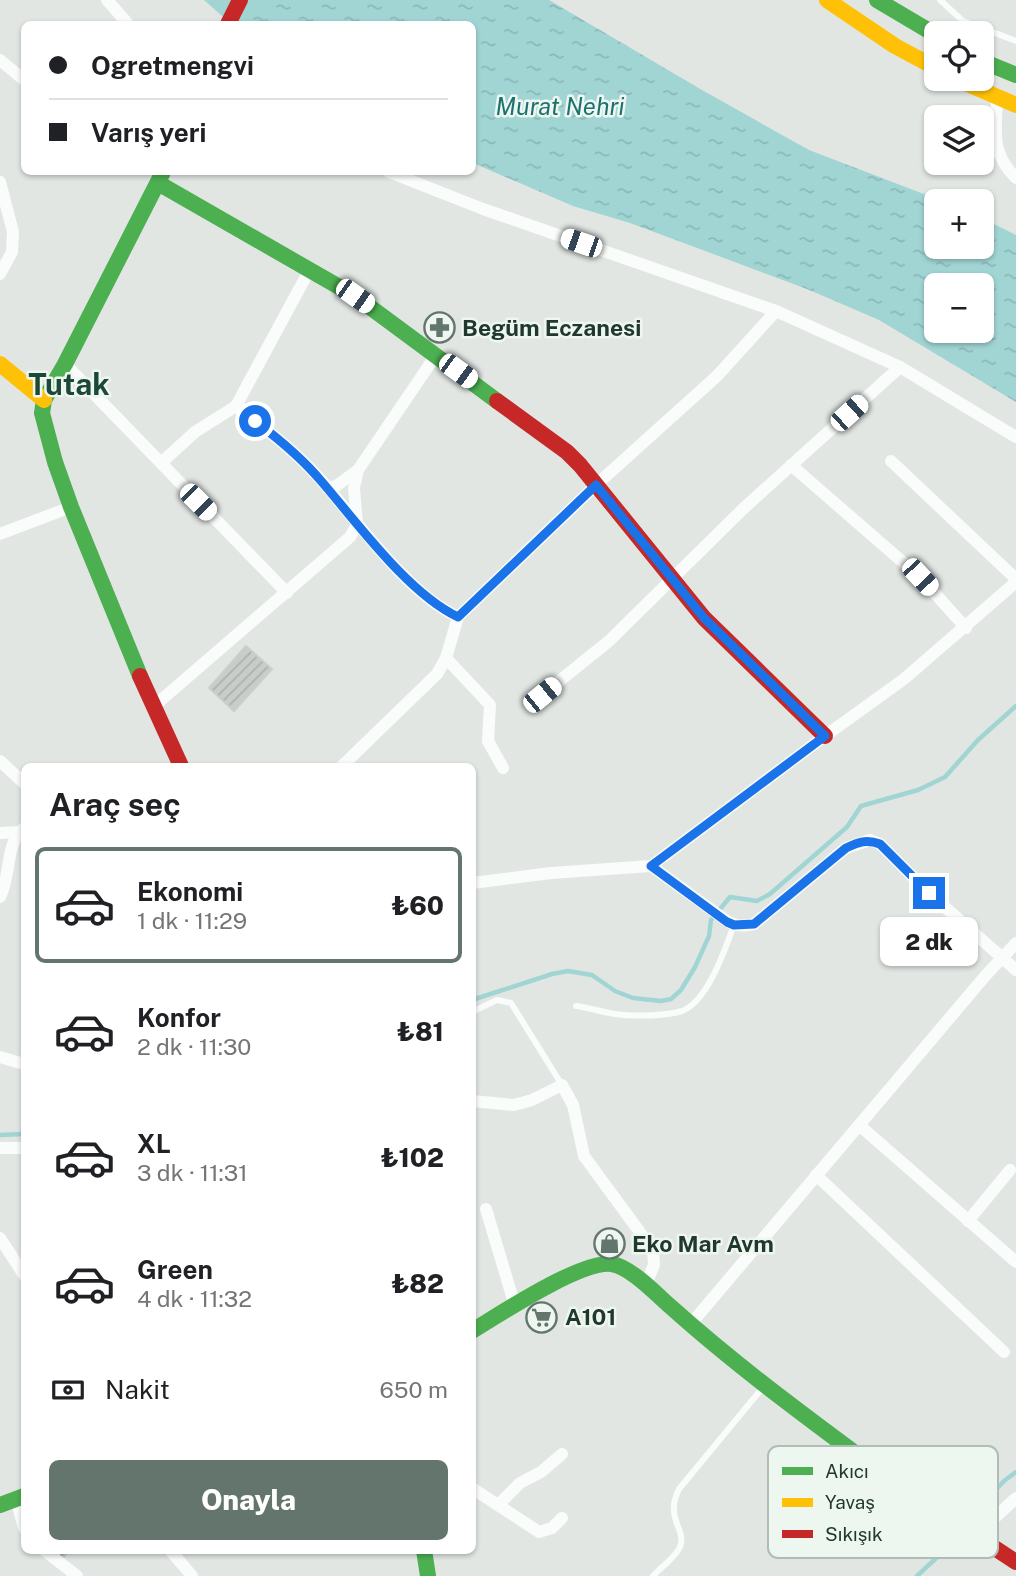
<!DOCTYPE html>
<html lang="tr">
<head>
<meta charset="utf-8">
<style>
  body { margin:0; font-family:"Public Sans",sans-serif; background:#f2f2f2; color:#202124; height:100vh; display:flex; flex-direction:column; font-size:26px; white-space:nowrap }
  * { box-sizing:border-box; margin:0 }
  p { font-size:23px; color:#757577 }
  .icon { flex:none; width:38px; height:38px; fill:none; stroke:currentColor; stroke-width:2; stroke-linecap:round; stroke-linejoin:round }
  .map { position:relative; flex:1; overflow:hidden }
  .details { position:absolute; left:21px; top:763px; width:455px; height:791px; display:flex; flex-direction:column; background:#fff; border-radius:10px; box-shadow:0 2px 5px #0004 }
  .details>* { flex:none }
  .banner { position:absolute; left:21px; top:21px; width:455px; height:154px; border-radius:10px; box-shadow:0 2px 5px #0004; display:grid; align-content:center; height:154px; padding:0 28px; background:#fff }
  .buttons { position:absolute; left:924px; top:21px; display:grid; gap:14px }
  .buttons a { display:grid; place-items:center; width:70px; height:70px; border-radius:10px; background:#fff; box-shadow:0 2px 5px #0004; font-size:35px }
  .end { position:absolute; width:32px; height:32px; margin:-16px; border:9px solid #1a73e8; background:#fff; box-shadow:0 0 0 4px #fff }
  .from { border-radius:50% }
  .bubble { position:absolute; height:49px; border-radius:10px; background:#fff; box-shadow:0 2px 5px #0004; font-size:23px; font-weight:800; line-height:49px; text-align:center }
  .car { position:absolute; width:21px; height:42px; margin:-21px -10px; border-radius:9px; box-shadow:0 0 5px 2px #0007; background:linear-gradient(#fff 24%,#345 0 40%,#fff 0 76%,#345 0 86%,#fff 0) }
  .banner b { display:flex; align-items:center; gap:24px; height:66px; font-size:26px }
  .banner b+b { border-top:2px solid #e0e0e0 }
  .banner i { width:18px; height:18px; background:#202124 }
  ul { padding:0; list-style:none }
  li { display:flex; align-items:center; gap:21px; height:116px; margin:0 14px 10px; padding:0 14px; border:4px solid transparent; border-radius:10px }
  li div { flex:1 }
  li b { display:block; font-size:26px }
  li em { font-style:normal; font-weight:800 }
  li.current { border-color:#64756d }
  li>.icon { width:63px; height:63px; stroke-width:1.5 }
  h2 { padding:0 28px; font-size:32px; line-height:84px }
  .pay { display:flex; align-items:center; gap:18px; height:77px; padding:0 28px; font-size:26px }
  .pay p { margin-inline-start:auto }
  .primary-button { display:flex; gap:14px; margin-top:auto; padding:14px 28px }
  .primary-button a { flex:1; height:80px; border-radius:10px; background:#64756d; color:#fff; font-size:28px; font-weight:800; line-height:80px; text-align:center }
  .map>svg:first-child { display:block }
  .water { fill:url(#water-ripples); fill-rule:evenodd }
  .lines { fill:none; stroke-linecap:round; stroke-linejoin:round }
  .stream { stroke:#a1d5d4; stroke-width:4.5 }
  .building { fill:url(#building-hatch); stroke:#c9cfcc; stroke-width:2 }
  .lane { stroke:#fafbfb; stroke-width:6 }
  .street { stroke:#fafbfb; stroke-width:12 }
  .fast { stroke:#4caf50; stroke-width:16 }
  .slow { stroke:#ffc107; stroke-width:16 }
  .jam { stroke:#c62828; stroke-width:16 }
  .route { stroke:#1a73e8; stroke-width:9 }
  .labels { text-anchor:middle; stroke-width:5; stroke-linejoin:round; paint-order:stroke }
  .poi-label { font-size:23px; font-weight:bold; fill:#20382e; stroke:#eef6f0; text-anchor:start }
  .water-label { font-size:24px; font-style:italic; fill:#1c7172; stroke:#eef6f0 }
  .district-label { font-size:30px; font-weight:bold; fill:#1c4937; stroke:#eef6f0 }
  .key { fill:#eef6f0; stroke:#b0bdb6; stroke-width:2 }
  .key-label { font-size:19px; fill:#20382e }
</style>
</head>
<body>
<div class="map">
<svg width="1016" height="1576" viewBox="0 0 1016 1576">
  <defs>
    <pattern id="water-ripples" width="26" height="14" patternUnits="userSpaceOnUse" patternTransform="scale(1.75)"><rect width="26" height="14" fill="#a1d5d4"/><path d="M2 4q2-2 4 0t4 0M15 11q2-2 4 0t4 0" fill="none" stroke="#8ab8b6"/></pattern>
    <pattern id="building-hatch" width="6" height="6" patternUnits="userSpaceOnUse" patternTransform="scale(1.75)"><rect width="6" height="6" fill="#c8cdca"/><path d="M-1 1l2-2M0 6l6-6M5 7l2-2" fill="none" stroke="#acb1ae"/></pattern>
  </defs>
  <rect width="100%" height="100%" fill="#e1e6e3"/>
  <path class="water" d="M204 0H549L702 90 809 150 942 201H936V247H982V218L1016 235V402L879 320 807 289 630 223 573 206 473 163 472 24H231ZM936 285H982V331H936Z"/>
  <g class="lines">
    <g class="stream">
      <path d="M472 1000 552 974 568 971 592 975 615 991 633 998 661 1001 671 999 681 990 695 967 709 936 711 920 730 897 757 901 770 894 847 827 861 806 918 790 945 777 978 740 1016 706"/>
      <path d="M0 1135 24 1134"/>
      <path d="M964 1524 1004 1481 1016 1472"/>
      <path d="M917 1576 946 1549 959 1531"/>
    </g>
  </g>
  <g class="building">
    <path d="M246 646 272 669 234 711 209 688Z"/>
    <path d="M53 1550H70L62 1559Z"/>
  </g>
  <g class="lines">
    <g class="lane">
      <path d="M940 0 963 21 1016 41"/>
      <path d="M576 1006C592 1008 607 1014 623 1015 641 1016 665 1016 682 1011 708 1001 725 949 734 925"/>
      <path d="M472 1012 497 1000 511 1003 562 1085"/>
      <path d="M653 1576C661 1567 675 1558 680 1547 687 1529 664 1519 679 1489L764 1386"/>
    </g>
    <g class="street">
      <path d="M107 0 128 24"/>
      <path d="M0 60 24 80"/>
      <path d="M997 98C996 132 990 152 1016 178"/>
      <path d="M389 172 483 209 776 311 900 367 1016 437"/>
      <path d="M0 182 13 232 12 252 0 274"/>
      <path d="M65 364 287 593"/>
      <path d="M236 406C266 429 296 452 321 480 359 523 407 593 458 617"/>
      <path d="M891 461 1016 579"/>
      <path d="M161 463 195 432 236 406 310 269"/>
      <path d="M791 465 920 577 966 628"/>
      <path d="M327 488 336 486 358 470"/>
      <path d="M0 534 71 507"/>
      <path d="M446 658 490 705 488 741 503 768"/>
      <path d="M542 695 609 641 744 508 900 367"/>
      <path d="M153 707 350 537 357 525 354 488 358 470 436 355"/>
      <path d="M0 761 24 783"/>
      <path d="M342 766 437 674 446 658 458 617 596 485 717 376 776 311"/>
      <path d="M0 833 20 832"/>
      <path d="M651 866 727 921C736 927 744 926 754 924L846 848 870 840 880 844 929 893 1016 970"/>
      <path d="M472 883 551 873 651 866 825 736 904 679 1016 582"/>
      <path d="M0 897C11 877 5 842 24 828"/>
      <path d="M0 1057 24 1064"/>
      <path d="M472 1101 514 1105 532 1100 562 1085 573 1105 584 1156 653 1250 654 1265 645 1286"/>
      <path d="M859 1125 1016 1262"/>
      <path d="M0 1148H24"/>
      <path d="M816 1175 1004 1352"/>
      <path d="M486 1209 515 1306"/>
      <path d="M968 1221 1010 1170"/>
      <path d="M0 1238 24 1275"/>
      <path d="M690 1325 986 975 1016 943"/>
      <path d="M472 1488 539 1532 552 1528 562 1518"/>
      <path d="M16 1499 24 1528"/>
      <path d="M498 1505 520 1483 541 1472 562 1454"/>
      <path d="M974 1537 1016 1498"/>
      <path d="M44 1550 77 1576"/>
      <path d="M170 1550 192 1576"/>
    </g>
    <g class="fast">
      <path d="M877 0 936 35"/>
      <path d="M982 61 1016 75"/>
      <path d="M158 183 355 296 497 401"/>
      <path d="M140 676 71 507 55 462 42 413 44 400 65 364 163 172"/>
      <path d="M472 1331C500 1314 580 1261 611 1264 630 1266 657 1295 671 1307 740 1369 816 1424 890 1479"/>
      <path d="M0 1505 24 1496"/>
      <path d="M424 1550 428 1576"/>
    </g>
    <g class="slow">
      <path d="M827 0 895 46 936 68"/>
      <path d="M956 79 1016 105"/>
      <path d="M0 364 44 400"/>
    </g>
    <g class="jam">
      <path d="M228 24 240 0"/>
      <path d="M497 401 567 452 580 465 704 618 825 736"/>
      <path d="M140 676 181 766"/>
      <path d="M890 1479 1016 1562"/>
    </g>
  </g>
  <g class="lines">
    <path class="route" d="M255 421C279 439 303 459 322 482 358 524 409 594 458 617L596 485 704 618 825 736 651 866 727 922 734 925 754 924 846 848C859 842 866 839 880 844L929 893"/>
  </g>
  <defs>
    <symbol id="pharmacy-ring" viewBox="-11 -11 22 22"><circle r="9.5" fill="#eef6f0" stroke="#64756d" stroke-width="1.5"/><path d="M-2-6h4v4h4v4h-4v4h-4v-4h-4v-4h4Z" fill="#64756d"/></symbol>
    <symbol id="shop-ring" viewBox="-11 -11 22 22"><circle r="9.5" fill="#eef6f0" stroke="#64756d" stroke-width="1.5"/><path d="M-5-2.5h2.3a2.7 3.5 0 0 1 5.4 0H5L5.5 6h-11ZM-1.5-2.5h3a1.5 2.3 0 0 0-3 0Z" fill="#64756d"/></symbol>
    <symbol id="supermarket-ring" viewBox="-11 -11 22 22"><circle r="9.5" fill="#eef6f0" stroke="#64756d" stroke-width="1.5"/><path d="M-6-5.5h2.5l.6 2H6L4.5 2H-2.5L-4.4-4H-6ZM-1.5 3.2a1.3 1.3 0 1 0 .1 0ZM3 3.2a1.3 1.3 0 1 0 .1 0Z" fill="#64756d"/></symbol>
  </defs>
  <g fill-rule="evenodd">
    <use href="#pharmacy-ring" x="422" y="310" width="35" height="35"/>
    <use href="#shop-ring" x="592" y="1226" width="35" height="35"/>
    <use href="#supermarket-ring" x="524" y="1300" width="35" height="35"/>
  </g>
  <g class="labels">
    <g class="poi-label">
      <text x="462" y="336">Begüm Eczanesi</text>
      <text x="632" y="1252">Eko Mar Avm</text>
      <text x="565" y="1325">A101</text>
    </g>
    <g class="water-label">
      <text x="560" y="115">Murat Nehri</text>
    </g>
    <g class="district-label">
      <text x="69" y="395">Tutak</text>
    </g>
  </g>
  <rect x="768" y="1446" width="230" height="112" rx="10" class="key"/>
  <rect x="782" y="1467" width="31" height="8" fill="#4caf50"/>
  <rect x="782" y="1498" width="31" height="9" fill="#ffc107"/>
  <rect x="782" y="1530" width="31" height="8" fill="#c62828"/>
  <g class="key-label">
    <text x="825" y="1478">Akıcı</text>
    <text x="825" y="1509">Yavaş</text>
    <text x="825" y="1541">Sıkışık</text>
  </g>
</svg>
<div class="buttons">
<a><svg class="icon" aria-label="locate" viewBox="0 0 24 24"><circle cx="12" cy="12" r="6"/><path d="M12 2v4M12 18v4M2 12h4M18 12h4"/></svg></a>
<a><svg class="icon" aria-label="layers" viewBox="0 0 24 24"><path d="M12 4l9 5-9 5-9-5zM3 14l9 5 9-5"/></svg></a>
<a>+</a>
<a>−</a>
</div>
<i class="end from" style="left:255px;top:421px"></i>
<i class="end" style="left:929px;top:893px"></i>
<div class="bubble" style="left:880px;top:917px;width:98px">2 dk</div>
<i class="car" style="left:581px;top:243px;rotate:289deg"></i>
<i class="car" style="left:355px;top:296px;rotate:125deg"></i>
<i class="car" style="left:458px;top:371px;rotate:126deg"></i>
<i class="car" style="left:849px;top:413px;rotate:48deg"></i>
<i class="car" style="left:198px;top:502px;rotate:135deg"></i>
<i class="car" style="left:920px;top:577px;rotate:137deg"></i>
<i class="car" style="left:542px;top:695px;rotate:51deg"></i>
<div class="banner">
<b><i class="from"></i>Ogretmengvi</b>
<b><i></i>Varış yeri</b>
</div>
<section class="details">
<h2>Araç seç</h2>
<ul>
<li class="current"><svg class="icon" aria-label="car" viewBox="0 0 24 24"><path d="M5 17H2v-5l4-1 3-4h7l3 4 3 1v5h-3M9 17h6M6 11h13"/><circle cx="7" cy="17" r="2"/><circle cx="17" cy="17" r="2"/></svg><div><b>Ekonomi</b><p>1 dk · 11:29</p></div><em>₺60</em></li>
<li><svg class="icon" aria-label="car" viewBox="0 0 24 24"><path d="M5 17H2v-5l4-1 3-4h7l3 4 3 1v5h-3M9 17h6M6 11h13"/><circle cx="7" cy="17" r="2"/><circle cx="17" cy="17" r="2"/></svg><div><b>Konfor</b><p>2 dk · 11:30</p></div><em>₺81</em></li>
<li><svg class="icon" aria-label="car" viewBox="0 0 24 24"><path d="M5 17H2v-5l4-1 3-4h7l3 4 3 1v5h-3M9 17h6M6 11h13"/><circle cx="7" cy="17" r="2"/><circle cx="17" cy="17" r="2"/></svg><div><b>XL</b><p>3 dk · 11:31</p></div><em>₺102</em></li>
<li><svg class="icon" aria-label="car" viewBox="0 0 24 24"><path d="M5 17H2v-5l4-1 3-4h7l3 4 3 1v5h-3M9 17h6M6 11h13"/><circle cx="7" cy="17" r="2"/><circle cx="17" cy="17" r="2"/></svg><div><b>Green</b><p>4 dk · 11:32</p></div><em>₺82</em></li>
</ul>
<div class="pay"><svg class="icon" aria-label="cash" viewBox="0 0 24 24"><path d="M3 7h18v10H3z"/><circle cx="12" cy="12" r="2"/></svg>Nakit<p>650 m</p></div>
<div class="primary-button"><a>Onayla</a></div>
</section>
</div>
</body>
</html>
